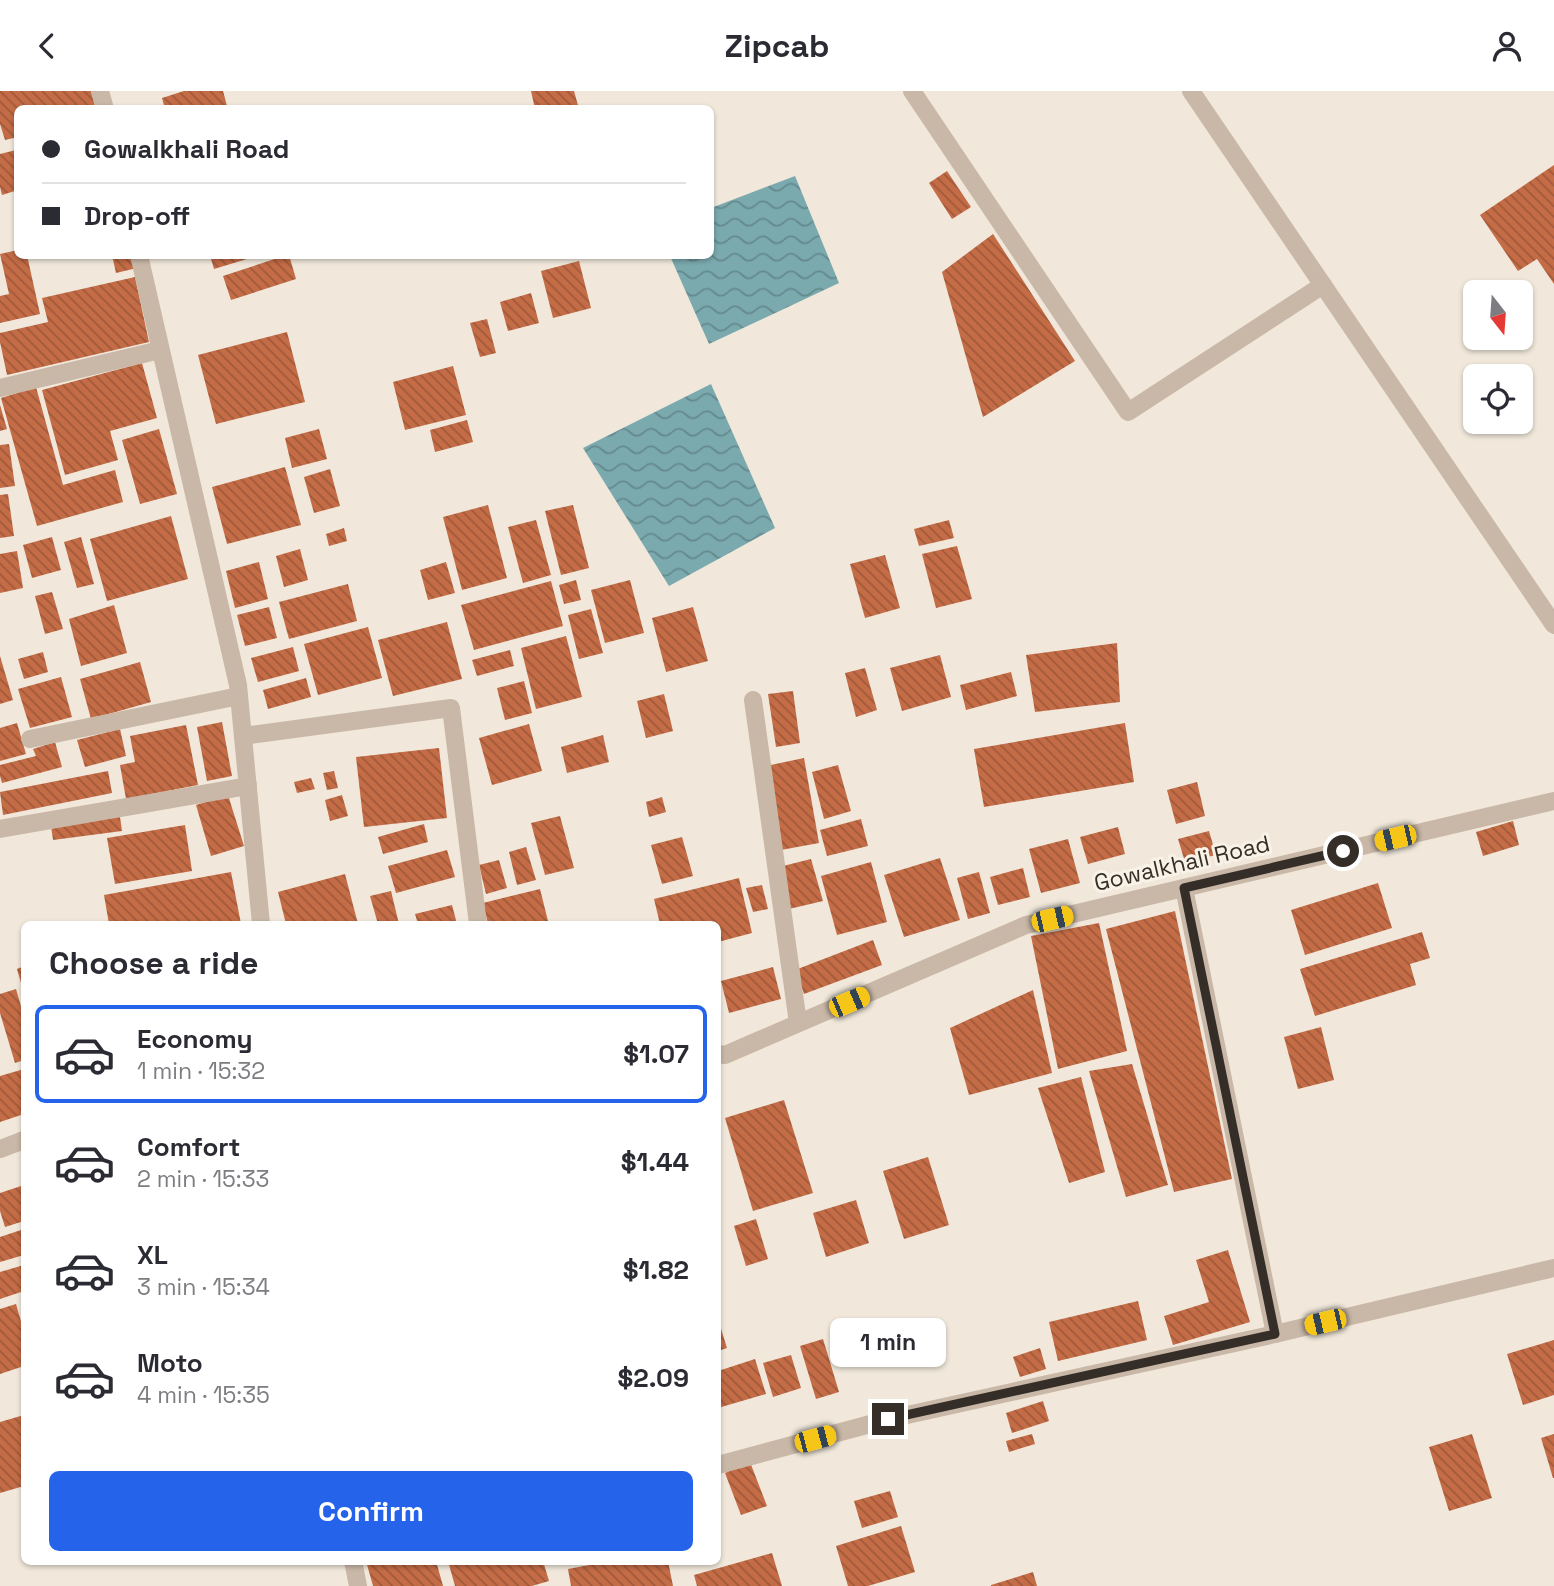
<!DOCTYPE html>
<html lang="en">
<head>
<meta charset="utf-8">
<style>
  body { margin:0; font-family:"Space Grotesk",sans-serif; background:#f2f2f3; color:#2b2b33; height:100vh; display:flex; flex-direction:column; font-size:26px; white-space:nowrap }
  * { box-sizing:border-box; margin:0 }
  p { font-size:23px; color:#7c7c81 }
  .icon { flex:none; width:38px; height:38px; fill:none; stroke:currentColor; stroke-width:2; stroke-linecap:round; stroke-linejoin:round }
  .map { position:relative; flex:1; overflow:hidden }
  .panel { position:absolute; left:21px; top:830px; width:700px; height:644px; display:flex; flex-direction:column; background:#fff; border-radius:10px; box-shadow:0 2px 5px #0004 }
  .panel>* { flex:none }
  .guide { position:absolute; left:14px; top:14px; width:700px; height:154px; border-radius:10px; box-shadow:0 2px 5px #0004; display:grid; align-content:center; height:154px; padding:0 28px; background:#fff }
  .needle { width:46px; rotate:163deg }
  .buttons { position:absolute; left:1463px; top:189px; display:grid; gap:14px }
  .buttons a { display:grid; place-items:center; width:70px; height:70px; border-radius:10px; background:#fff; box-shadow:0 2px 5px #0004; font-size:35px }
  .end { position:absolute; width:32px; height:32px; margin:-16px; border:9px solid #352d27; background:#fff; box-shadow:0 0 0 4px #fff }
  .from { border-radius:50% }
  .bubble { position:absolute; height:49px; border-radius:10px; background:#fff; box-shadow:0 2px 5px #0004; font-size:23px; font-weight:600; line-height:49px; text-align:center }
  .car { position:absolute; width:21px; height:42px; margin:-21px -10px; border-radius:9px; box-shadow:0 0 5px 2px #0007; background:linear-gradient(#f5c518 24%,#345 0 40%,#f5c518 0 76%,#345 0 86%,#f5c518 0) }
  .guide b { display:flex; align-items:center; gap:24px; height:66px; font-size:26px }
  .guide b+b { border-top:2px solid #e1e1e2 }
  .guide i { width:18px; height:18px; background:#2b2b33 }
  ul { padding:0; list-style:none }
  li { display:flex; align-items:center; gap:21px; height:98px; margin:0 14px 10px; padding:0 14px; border:4px solid transparent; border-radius:10px }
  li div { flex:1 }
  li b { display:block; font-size:26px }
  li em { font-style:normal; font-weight:600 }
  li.current { border-color:#2563eb }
  li>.icon { width:63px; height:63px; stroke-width:1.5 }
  h2 { padding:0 28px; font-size:32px; line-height:84px }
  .cta { display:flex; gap:14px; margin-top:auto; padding:14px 28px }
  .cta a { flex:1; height:80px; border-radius:10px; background:#2563eb; color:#fff; font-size:28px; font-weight:600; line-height:80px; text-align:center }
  header { display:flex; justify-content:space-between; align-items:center; height:91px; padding:0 28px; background:#fff; font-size:32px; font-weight:600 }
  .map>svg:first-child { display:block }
  .water { fill:url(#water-waves) }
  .building { fill:url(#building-back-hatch) }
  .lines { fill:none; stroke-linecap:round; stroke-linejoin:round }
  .minor { stroke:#c9b8a7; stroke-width:18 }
  .route { stroke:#352d27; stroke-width:9 }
  .labels { text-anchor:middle; stroke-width:6; stroke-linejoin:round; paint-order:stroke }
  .street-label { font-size:23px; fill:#352d27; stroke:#f9f2e7 }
</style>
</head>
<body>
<header><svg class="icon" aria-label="back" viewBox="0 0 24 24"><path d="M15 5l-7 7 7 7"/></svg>Zipcab<svg class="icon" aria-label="person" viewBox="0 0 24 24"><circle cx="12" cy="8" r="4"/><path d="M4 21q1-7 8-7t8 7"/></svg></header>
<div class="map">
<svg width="1554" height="1495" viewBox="0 0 1554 1495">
  <defs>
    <pattern id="water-waves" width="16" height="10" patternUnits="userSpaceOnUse" patternTransform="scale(1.75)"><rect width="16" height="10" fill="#7aa9ae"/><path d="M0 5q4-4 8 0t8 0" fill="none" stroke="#658a8e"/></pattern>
    <pattern id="building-back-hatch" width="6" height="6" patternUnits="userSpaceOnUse" patternTransform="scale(1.75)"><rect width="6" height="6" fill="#c46c46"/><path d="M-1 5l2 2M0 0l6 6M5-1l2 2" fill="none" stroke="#a0593a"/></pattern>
  </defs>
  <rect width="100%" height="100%" fill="#f1e8db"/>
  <g class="water">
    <path d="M795 85 839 192 709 253 670 165 710 164 711 117Z"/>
    <path d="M711 293 775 437 669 495 583 357Z"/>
  </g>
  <g class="building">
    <path d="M0 0H91L96 18H18V46L5 49 0 33Z"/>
    <path d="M184 0H223L227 15 218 18H165L162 7Z"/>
    <path d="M531 0H574L579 18H535Z"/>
    <path d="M16 59 18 64V99L2 104 0 96V63Z"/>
    <path d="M1554 74V193L1537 168 1518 180 1480 124Z"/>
    <path d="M947 80 971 116 952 128 929 92Z"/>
    <path d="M993 143 1075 270 983 326 942 181Z"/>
    <path d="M18 159V164H27L40 223 0 232V205L9 203 0 163Z"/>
    <path d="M112 164H134L137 177 116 182Z"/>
    <path d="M210 164H257V165L214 178Z"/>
    <path d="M287 164H289L296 188 231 209 223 185Z"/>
    <path d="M579 170 591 217 553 227 541 180Z"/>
    <path d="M135 186 149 251 7 284 0 251V242L48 231 42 207Z"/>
    <path d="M531 202 539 232 508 240 500 211Z"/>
    <path d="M487 228 496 262 480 266 470 232Z"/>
    <path d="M287 241 305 311 216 333 198 264Z"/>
    <path d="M142 272 157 327 110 340 118 369 65 384 42 299Z"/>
    <path d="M453 275 466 324 405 339 393 291Z"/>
    <path d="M36 296 63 394 115 379 123 411 37 435 1 307Z"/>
    <path d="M0 314 7 338 0 340Z"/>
    <path d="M467 329 473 351 435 361 430 339Z"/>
    <path d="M159 338 177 403 140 413 122 349Z"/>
    <path d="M319 338 327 368 292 377 285 347Z"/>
    <path d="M9 353 15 395 0 397V354Z"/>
    <path d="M285 376 301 434 227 453 212 396Z"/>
    <path d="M330 378 340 415 314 422 304 386Z"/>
    <path d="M8 403 14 445 0 447V404Z"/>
    <path d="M488 414 507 487 462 499 443 426Z"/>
    <path d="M573 414 589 477 561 484 545 420Z"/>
    <path d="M171 425 188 488 107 510 90 448Z"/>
    <path d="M536 429 551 484 523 492 508 436Z"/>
    <path d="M949 429 954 447 919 455 914 438Z"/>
    <path d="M344 437 347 450 329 455 326 443Z"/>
    <path d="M52 446 61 479 32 487 23 454Z"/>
    <path d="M81 446 94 493 77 497 64 451Z"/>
    <path d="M957 455 972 508 936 517 922 463Z"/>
    <path d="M300 458 308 489 284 496 276 465Z"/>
    <path d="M17 460 23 497 0 502V463Z"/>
    <path d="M885 464 900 517 865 527 850 473Z"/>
    <path d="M259 471 268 508 235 517 226 480Z"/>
    <path d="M446 471 455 502 428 509 420 479Z"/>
    <path d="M576 489 581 509 564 513 559 494Z"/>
    <path d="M630 489 644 542 605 552 591 499Z"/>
    <path d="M551 490 563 535 474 559 461 514Z"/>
    <path d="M348 493 357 530 289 548 279 511Z"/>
    <path d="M52 501 63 538 45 543 35 505Z"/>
    <path d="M114 514 127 562 81 575 69 528Z"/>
    <path d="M269 516 277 547 245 555 237 524Z"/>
    <path d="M693 516 708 570 666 581 652 527Z"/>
    <path d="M591 518 603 562 579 568 568 524Z"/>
    <path d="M447 531 462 588 393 605 378 549Z"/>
    <path d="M368 536 382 587 318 604 304 553Z"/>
    <path d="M566 545 582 606 536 618 521 557Z"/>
    <path d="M1117 552 1120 611 1035 621 1026 564Z"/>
    <path d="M293 556 299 580 258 591 251 567Z"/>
    <path d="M510 559 514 575 477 585 472 569Z"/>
    <path d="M43 561 48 581 24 588 18 568Z"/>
    <path d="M940 564 951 606 902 620 890 577Z"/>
    <path d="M0 565 13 609 0 613Z"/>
    <path d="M140 571 151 611 91 628 80 588Z"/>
    <path d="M865 577 877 619 856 626 845 582Z"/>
    <path d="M1011 581 1017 605 966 619 960 594Z"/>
    <path d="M61 586 72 626 30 637 18 598Z"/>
    <path d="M306 587 311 606 268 618 263 599Z"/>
    <path d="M524 590 532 622 505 629 497 597Z"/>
    <path d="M793 600 800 652 776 656 768 603Z"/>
    <path d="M664 603 673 640 646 647 637 610Z"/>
    <path d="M222 631 232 685 207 690 197 636Z"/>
    <path d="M17 632 26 663 0 670V637Z"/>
    <path d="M1125 632 1134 691 984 716 974 658Z"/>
    <path d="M529 633 542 680 492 694 479 647Z"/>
    <path d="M186 634 198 694 126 708 120 674 135 671 130 645Z"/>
    <path d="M120 638 126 665 85 676 77 649Z"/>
    <path d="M603 644 609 671 567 682 561 656Z"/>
    <path d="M55 651 62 676 2 692 0 685V674L36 665 33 658Z"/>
    <path d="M439 657 447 727 364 736 356 666Z"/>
    <path d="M804 667 819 752 781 759 766 675Z"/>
    <path d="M838 674 851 720 824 728 812 681Z"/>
    <path d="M108 680 112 702 3 724 0 701Z"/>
    <path d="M334 680 338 697 327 699 323 682Z"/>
    <path d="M311 687 315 698 297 702 294 691Z"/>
    <path d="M1197 691 1205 725 1176 733 1167 699Z"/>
    <path d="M228 704 244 755 211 765 196 714Z"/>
    <path d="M342 704 348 725 330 730 325 709Z"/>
    <path d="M662 706 666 721 649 726 646 711Z"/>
    <path d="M560 725 574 777 545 784 531 732Z"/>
    <path d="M120 726 122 740 53 749 51 735Z"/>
    <path d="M861 728 868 755 827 765 820 739Z"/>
    <path d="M1513 730 1519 754 1483 765 1476 741Z"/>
    <path d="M424 733 428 751 383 763 378 746Z"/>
    <path d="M185 734 192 780 115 793 107 747Z"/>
    <path d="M1118 736 1125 763 1088 773 1080 746Z"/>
    <path d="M1209 740 1216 764 1185 771 1178 748Z"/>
    <path d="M682 746 693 785 662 793 651 754Z"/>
    <path d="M1068 748 1080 792 1041 802 1029 758Z"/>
    <path d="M526 756 536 789 517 794 509 761Z"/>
    <path d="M447 759 455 786 396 802 388 775Z"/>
    <path d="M940 767 960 829 904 846 884 784Z"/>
    <path d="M811 768 823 810 789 818 779 776Z"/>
    <path d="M499 769 507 797 486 803 479 774Z"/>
    <path d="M871 771 887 831 837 844 821 785Z"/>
    <path d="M1023 777 1030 806 998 814 990 786Z"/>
    <path d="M231 781 241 833H109L104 804Z"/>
    <path d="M979 781 990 822 968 828 957 787Z"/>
    <path d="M345 783 358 833H286L278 801Z"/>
    <path d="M739 787 752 842 718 851V833H660L654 808Z"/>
    <path d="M1378 792 1392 837 1305 864 1291 819Z"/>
    <path d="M762 794 768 818 753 821 746 797Z"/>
    <path d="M540 798 548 830 537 833H488L483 812Z"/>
    <path d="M391 800 399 833H378L370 805Z"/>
    <path d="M452 814 457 833H418L415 823Z"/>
    <path d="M1175 820 1232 1088 1174 1101 1106 838Z"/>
    <path d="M1099 832 1127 960 1058 978 1031 845Z"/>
    <path d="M1422 841 1430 867 1410 873 1416 894 1315 925 1300 878Z"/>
    <path d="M873 849 882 874 804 903 795 879Z"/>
    <path d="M24 875V902L17 878Z"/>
    <path d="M773 876 781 908 729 922 721 890Z"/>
    <path d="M16 898 24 926V969L15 972 0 922V903Z"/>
    <path d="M1033 899 1052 982 969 1004 950 937Z"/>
    <path d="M1321 936 1334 989 1298 998 1284 946Z"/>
    <path d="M1132 973 1168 1094 1126 1106 1089 980Z"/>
    <path d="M24 978V1023L0 1031V985Z"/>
    <path d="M1081 986 1105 1081 1069 1092 1038 997Z"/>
    <path d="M784 1009 813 1102 753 1120 725 1027Z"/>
    <path d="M928 1066 949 1134 904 1148 883 1080Z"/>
    <path d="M24 1094V1130L5 1136 0 1120V1102Z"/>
    <path d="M856 1109 869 1152 826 1166 813 1122Z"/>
    <path d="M756 1128 768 1168 746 1175 734 1135Z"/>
    <path d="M24 1138V1164L0 1171V1146Z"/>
    <path d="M1228 1159 1250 1231 1173 1254 1164 1225 1209 1211 1196 1169Z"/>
    <path d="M24 1174V1200L0 1208V1181Z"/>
    <path d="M1138 1210 1147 1249 1058 1270 1049 1231Z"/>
    <path d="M16 1213 24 1241V1275L0 1283V1218Z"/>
    <path d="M718 1228 727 1257 718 1260Z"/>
    <path d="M823 1248 839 1301 816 1308 800 1255Z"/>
    <path d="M1554 1249V1304L1523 1314 1507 1263Z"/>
    <path d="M1040 1257 1046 1278 1020 1286 1013 1266Z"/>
    <path d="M791 1264 801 1297 773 1306 763 1272Z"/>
    <path d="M755 1268 766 1303 718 1317V1280Z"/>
    <path d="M1043 1310 1049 1330 1012 1342 1006 1322Z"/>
    <path d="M24 1324V1395L0 1402V1331Z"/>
    <path d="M1032 1343 1035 1353 1009 1361 1006 1350Z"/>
    <path d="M1472 1343 1492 1407 1449 1420 1429 1356Z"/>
    <path d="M1554 1343V1387H1553L1541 1347Z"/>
    <path d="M750 1371 767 1415 741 1424 725 1382Z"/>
    <path d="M890 1400 898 1426 862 1437 854 1410Z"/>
    <path d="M901 1435 915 1481 868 1495H848L836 1455Z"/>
    <path d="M772 1462 782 1495H697L694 1484Z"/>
    <path d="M366 1470H436L443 1495H373Z"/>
    <path d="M448 1470H543L549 1490 532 1495H455Z"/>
    <path d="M611 1470H668L673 1495H571L568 1478Z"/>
    <path d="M1033 1481 1037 1495H991V1494Z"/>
  </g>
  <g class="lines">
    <g class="minor">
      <path d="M100 0 105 18"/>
      <path d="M912 0 1128 321 1323 194"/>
      <path d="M1191 0 1554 534"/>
      <path d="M139 164 238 594 261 833"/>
      <path d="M0 297 160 259"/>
      <path d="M753 609 798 932"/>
      <path d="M243 645 451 617 478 833"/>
      <path d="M30 648 239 605"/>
      <path d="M0 738 248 695"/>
      <path d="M718 963 725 964 1026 834 1554 710"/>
      <path d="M0 1058 24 1049"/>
      <path d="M1275 1243 1554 1177"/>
      <path d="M718 1374 889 1328 1275 1243 1184 797"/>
      <path d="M353 1470 358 1495"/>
    </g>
  </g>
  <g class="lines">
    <path class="route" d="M888 1328 1275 1243 1184 797 1343 760"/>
  </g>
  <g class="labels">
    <g class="street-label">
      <text transform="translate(1182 772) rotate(-13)" y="8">Gowalkhali Road</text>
    </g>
  </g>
</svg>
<div class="buttons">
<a><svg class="needle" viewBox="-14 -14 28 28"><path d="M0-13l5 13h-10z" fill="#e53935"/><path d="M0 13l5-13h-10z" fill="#7c7c81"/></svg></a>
<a><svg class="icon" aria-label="locate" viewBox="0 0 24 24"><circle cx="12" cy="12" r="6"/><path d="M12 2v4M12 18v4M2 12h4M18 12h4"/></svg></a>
</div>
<i class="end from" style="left:1343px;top:760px"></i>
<i class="end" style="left:888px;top:1328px"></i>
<div class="bubble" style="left:830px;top:1227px;width:116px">1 min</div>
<i class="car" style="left:1395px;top:747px;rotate:257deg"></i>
<i class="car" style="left:1052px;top:828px;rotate:77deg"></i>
<i class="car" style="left:849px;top:911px;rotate:67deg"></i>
<i class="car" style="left:1325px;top:1231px;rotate:257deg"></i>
<i class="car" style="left:815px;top:1348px;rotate:75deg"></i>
<div class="guide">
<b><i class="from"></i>Gowalkhali Road</b>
<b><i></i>Drop-off</b>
</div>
<section class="panel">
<h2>Choose a ride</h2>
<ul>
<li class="current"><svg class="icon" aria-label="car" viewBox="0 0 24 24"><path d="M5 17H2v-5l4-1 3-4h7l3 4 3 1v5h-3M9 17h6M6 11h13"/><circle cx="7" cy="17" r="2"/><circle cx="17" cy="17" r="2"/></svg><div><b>Economy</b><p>1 min · 15:32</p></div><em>$1.07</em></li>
<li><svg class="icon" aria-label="car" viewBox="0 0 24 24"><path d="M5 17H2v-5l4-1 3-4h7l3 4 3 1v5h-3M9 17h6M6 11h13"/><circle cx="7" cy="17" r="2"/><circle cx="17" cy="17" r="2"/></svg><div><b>Comfort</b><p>2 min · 15:33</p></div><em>$1.44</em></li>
<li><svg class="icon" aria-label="car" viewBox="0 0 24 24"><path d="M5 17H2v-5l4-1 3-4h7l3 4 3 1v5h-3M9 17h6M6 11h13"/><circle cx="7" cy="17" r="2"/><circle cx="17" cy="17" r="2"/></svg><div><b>XL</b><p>3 min · 15:34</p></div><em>$1.82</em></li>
<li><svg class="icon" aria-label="car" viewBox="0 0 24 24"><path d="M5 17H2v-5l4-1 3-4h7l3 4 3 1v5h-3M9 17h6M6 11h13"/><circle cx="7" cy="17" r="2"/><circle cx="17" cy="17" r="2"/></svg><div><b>Moto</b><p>4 min · 15:35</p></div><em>$2.09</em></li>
</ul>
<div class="cta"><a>Confirm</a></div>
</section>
</div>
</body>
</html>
